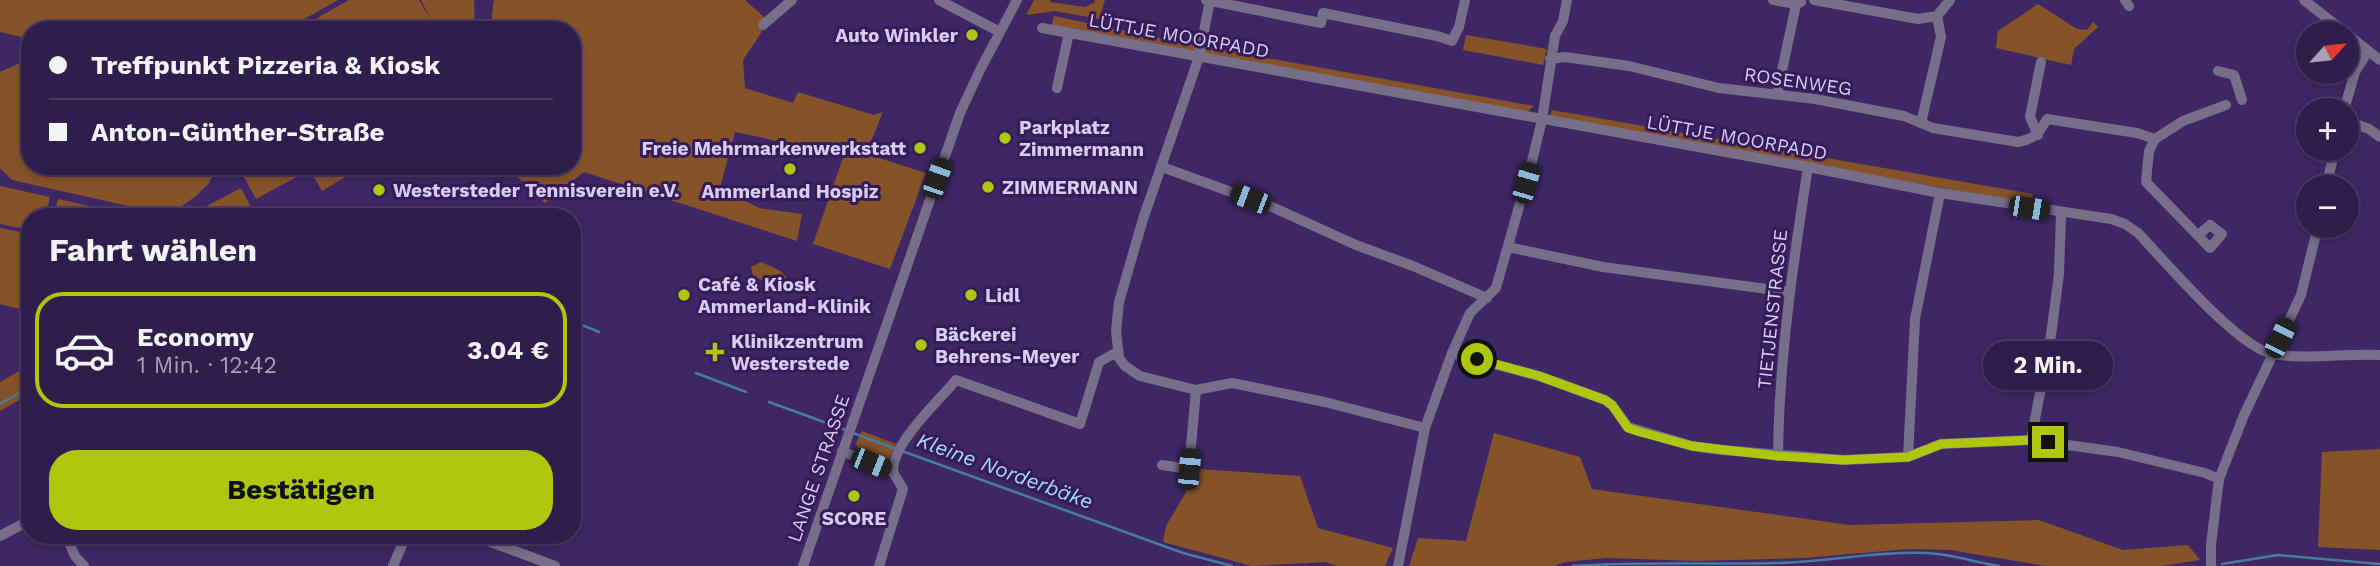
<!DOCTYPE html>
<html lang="de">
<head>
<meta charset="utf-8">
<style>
  body { margin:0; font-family:"Work Sans",sans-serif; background:#372653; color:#f1f3f6; height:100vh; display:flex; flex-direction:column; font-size:26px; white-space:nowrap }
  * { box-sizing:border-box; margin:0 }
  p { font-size:23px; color:#a7a2b5 }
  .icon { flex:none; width:38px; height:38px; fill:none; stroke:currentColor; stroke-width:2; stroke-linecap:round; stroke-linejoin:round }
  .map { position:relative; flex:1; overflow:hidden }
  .sheet { position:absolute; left:21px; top:208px; width:560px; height:336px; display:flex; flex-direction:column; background:#2f1d4c; border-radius:28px; box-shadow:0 4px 10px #0003,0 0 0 2px #4a3b64 }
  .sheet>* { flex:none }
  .banner { position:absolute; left:21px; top:21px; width:560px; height:154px; border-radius:28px; box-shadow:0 4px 10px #0003,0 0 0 2px #4a3b64; display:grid; align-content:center; height:154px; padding:0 28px; background:#2f1d4c }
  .needle { width:46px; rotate:63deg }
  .tools { position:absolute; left:2296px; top:21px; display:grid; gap:14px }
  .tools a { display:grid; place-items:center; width:63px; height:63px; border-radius:50%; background:#2f1d4c; box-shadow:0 4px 10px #0003,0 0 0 2px #4a3b64; font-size:35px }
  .end { position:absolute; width:32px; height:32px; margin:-16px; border:9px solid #aec60c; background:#111; box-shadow:0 0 0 4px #111 }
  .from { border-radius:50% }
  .bubble { position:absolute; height:49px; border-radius:24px; background:#2f1d4c; box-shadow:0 4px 10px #0003,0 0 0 2px #4a3b64; font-size:23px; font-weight:700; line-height:49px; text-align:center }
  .car { position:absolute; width:21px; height:42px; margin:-21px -10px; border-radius:9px; box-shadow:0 0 5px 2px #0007; background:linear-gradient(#222 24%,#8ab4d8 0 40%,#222 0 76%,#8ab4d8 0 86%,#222 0) }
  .banner b { display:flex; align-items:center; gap:24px; height:66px; font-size:26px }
  .banner b+b { border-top:2px solid #4a3b64 }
  .banner i { width:18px; height:18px; background:#f1f3f6 }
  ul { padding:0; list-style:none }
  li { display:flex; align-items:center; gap:21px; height:116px; margin:0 14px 10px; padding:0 14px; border:4px solid transparent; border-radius:28px }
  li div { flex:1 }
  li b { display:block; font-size:26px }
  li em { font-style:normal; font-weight:700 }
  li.selected { border-color:#aec60c }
  li>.icon { width:63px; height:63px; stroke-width:1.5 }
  h2 { padding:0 28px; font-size:32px; line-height:84px }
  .button { display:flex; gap:14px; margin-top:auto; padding:14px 28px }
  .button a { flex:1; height:80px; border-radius:28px; background:#aec60c; color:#111; font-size:28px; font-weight:700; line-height:80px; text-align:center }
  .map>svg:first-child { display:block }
  .green { fill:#865329 }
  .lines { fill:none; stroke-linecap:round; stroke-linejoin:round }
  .stream { stroke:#467ba2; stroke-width:2.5 }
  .minor { stroke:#776f8a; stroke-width:10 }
  .route { stroke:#aec60c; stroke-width:9 }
  .poi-dot { fill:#aec60c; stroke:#351c59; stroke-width:2.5 }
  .labels { text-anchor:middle; stroke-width:6; stroke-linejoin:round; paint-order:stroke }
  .poi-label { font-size:19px; font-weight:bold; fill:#d7cdf2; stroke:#351c59; text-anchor:start }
  .street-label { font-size:19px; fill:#d7cdf2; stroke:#351c59 }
  .water-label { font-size:21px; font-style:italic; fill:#a5dafe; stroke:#351c59 }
</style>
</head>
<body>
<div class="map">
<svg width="2380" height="566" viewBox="0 0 2380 566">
  <rect width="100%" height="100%" fill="#3f2765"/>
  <g class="green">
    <path d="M0 0H338L299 22 303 30H30V39L0 32Z"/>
    <path d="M349 0H419L431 20 421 0H474L475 30H317L312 21Z"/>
    <path d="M494 0H745L765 18 761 33 743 60 745 88 793 103 798 92 874 115 883 112 867 151 879 158 926 173 890 269 813 244 844 155 735 132 720 188 759 208 802 214 797 241 584 172 545 203 513 173 507 170 505 166H572V30H490Z"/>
    <path d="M1034 0H1050V2L1085 7 1095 2V0H1105L1099 19 1055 11 1026 15Z"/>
    <path d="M2038 4 2077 29 2087 30 2093 22 2098 27 2074 49 2071 65 1996 48 1998 31Z"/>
    <path d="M1054 16 1178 42 1534 106 1527 112 1051 27Z"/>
    <path d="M1466 35 1547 49 1543 65 1463 50Z"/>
    <path d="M30 61V166H217L209 183 196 196 179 208 155 212 12 180 0 168V72L20 63Z"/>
    <path d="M1552 110 2033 194 2030 204 1550 116Z"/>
    <path d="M238 166H295L300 175 256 199Z"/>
    <path d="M308 166H364L322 191Z"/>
    <path d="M0 186 50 197 46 217H30V230L0 224Z"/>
    <path d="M241 188 252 209 237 217H205L201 209Z"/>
    <path d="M58 199 112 211 111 217H61V213L55 211Z"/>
    <path d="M316 206 372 208 390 217H296Z"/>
    <path d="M0 228 30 234V281L23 310 0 304Z"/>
    <path d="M761 262C774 268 791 272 787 288L783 290 753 276 751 267Z"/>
    <path d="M30 365V394L0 411V382Z"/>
    <path d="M862 431 896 444 888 461 859 452 856 443Z"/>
    <path d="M1494 433 1580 457 1592 489 1849 525 2039 520 2123 550 2188 545 2200 560 2161 566H2046L1950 550 1909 549 1803 558 1697 561 1607 558 1565 562 1554 566H1409L1418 538 1466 541Z"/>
    <path d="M2380 446V550L2318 547 2322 452 2379 449Z"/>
    <path d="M1200 469 1300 476 1318 528 1393 548 1385 566H1337L1325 562 1252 566 1163 542 1166 526Z"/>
  </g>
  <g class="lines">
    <g class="stream">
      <path d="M572 321 599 332"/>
      <path d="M696 373 746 392"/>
      <path d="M769 402 846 430"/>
      <path d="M0 404 30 387"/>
      <path d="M853 433 896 449"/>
      <path d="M902 451 1183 553 1232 566"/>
      <path d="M2222 564 2278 555 2380 564"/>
      <path d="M1573 566C1641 561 1709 565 1776 563 1826 562 1876 551 1926 553 1953 554 1973 562 1999 566"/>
    </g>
    <g class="minor">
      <path d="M939 0 1000 32"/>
      <path d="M1206 0 1321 23 1323 13 1437 36 1452 41 1459 27 1465 0"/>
      <path d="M1210 0 1199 57 1143 219 1119 302 1116 331 1119 358 1125 366 1140 376 1196 390 1232 383 1325 402 1425 428"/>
      <path d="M1773 0 1796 4 1801 2"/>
      <path d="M1814 0 1918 19 1937 16 1950 0"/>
      <path d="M2125 0 2129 6"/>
      <path d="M2304 0 2346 33"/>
      <path d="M763 25 792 0"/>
      <path d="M1042 28 1808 167 1940 193 2111 219 2125 224 2138 233C2165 261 2238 348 2273 354 2307 360 2345 353 2380 355"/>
      <path d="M2347 34 2380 60"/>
      <path d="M1550 59 1565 57 1629 66 1719 88 1815 99 1904 116 1933 128 2018 142C2035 139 2039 133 2047 119L2137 133 2155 139 2183 121 2226 105"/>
      <path d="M2218 71 2234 75 2242 100"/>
      <path d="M1057 88 1069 33"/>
      <path d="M1777 94 1797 0"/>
      <path d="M2344 110 2355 72 2368 51"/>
      <path d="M2347 121 2369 129 2380 137"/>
      <path d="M1921 123 1941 37 1937 16"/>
      <path d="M2038 135 2030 117 2041 62"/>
      <path d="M2155 139 2149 151 2146 182 2210 248 2222 234 2210 225 2198 235"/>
      <path d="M1162 167 1270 206 1356 245 1413 266 1487 298"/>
      <path d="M2326 187 2335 149"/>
      <path d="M1508 247 1603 267 1789 292"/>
      <path d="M1452 353 1539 376 1605 400 1612 405 1628 427 1692 446 1721 450 1844 460 1908 457 1941 444 2031 440 2118 452 2205 473 2219 479"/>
      <path d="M2031 440 2051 335 2059 274 2061 213"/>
      <path d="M842 451 893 472 903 489 879 566"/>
      <path d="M1778 456C1779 359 1793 263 1808 167"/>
      <path d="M1908 457 1915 319 1940 193"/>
      <path d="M1162 465 1189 469 1196 390"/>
      <path d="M893 472C892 443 938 402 956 380L1080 424 1099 362 1117 352"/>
      <path d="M0 536 30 520"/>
      <path d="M66 536 75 556 84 566"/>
      <path d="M475 536 555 566"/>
      <path d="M393 566 406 536"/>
      <path d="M803 566 960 113 980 70 1017 0"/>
      <path d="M1398 566 1425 428 1452 353 1470 313 1496 288 1532 161 1542 120 1555 36 1563 21 1567 0"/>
      <path d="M2211 566V545L2219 479 2244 415 2301 295 2318 226"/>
    </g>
  </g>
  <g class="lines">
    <path class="route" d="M1477 359 1539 376 1605 400 1612 405 1628 428 1640 432 1692 446 1778 456 1844 460 1908 457 1941 444 2031 440 2048 442"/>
  </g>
  <g class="poi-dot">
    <circle cx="972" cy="35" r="7"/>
    <circle cx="1005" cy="138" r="7"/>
    <circle cx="920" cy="148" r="7"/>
    <circle cx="790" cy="169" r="7"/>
    <circle cx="988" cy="187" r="7"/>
    <circle cx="379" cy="190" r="7"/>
    <circle cx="684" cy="295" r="7"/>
    <circle cx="971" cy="295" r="7"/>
    <circle cx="921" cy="345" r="7"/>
    <path d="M711.5 341.5h7v7h7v7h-7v7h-7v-7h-7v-7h7z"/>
    <circle cx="854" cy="496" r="7"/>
  </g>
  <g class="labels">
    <g class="poi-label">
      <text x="958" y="42" text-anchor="end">Auto Winkler</text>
      <text x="1019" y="134">Parkplatz<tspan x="1019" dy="22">Zimmermann</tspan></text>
      <text x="906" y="155" text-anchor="end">Freie Mehrmarkenwerkstatt</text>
      <text x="1002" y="194">ZIMMERMANN</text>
      <text x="393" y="197">Westersteder Tennisverein e.V.</text>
      <text x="790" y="198" text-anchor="middle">Ammerland Hospiz</text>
      <text x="698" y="291">Café &amp; Kiosk<tspan x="698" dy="22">Ammerland-Klinik</tspan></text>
      <text x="985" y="302">Lidl</text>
      <text x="935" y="341">Bäckerei<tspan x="935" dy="22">Behrens-Meyer</tspan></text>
      <text x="731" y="348">Klinikzentrum<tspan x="731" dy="22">Westerstede</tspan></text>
      <text x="854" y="525" text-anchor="middle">SCORE</text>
    </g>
    <g class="street-label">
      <text transform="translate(1179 35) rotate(10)" y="7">LÜTTJE MOORPADD</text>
      <text transform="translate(1798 81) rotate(8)" y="7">ROSENWEG</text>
      <text transform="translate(1737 137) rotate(10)" y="7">LÜTTJE MOORPADD</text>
      <text transform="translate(1772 309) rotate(-84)" y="7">TIETJENSTRASSE</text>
      <text transform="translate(818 468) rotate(-71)" y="7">LANGE STRASSE</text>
    </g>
    <g class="water-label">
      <text transform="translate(1005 471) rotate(20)" y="7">Kleine Norderbäke</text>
    </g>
  </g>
</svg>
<div class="tools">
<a><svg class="needle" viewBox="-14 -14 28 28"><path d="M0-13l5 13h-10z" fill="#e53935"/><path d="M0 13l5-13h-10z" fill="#a7a2b5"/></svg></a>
<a>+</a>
<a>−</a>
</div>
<i class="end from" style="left:1477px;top:359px"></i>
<i class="end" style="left:2048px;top:442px"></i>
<div class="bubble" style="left:1983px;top:341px;width:130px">2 Min.</div>
<i class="car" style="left:937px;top:178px;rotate:19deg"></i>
<i class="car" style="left:1526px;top:183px;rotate:16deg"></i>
<i class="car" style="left:1250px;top:199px;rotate:291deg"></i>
<i class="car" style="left:2029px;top:208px;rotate:99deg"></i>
<i class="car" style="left:2280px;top:338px;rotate:26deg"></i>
<i class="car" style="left:871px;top:463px;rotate:112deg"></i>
<i class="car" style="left:1189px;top:469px;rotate:5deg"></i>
<div class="banner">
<b><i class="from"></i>Treffpunkt Pizzeria &amp; Kiosk</b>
<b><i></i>Anton-Günther-Straße</b>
</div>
<section class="sheet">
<h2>Fahrt wählen</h2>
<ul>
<li class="selected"><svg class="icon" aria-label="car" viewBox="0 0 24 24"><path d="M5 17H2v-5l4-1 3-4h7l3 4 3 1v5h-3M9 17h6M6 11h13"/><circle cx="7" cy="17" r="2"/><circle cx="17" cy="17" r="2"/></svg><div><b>Economy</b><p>1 Min. · 12:42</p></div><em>3.04 €</em></li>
</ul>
<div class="button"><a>Bestätigen</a></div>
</section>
</div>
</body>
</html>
